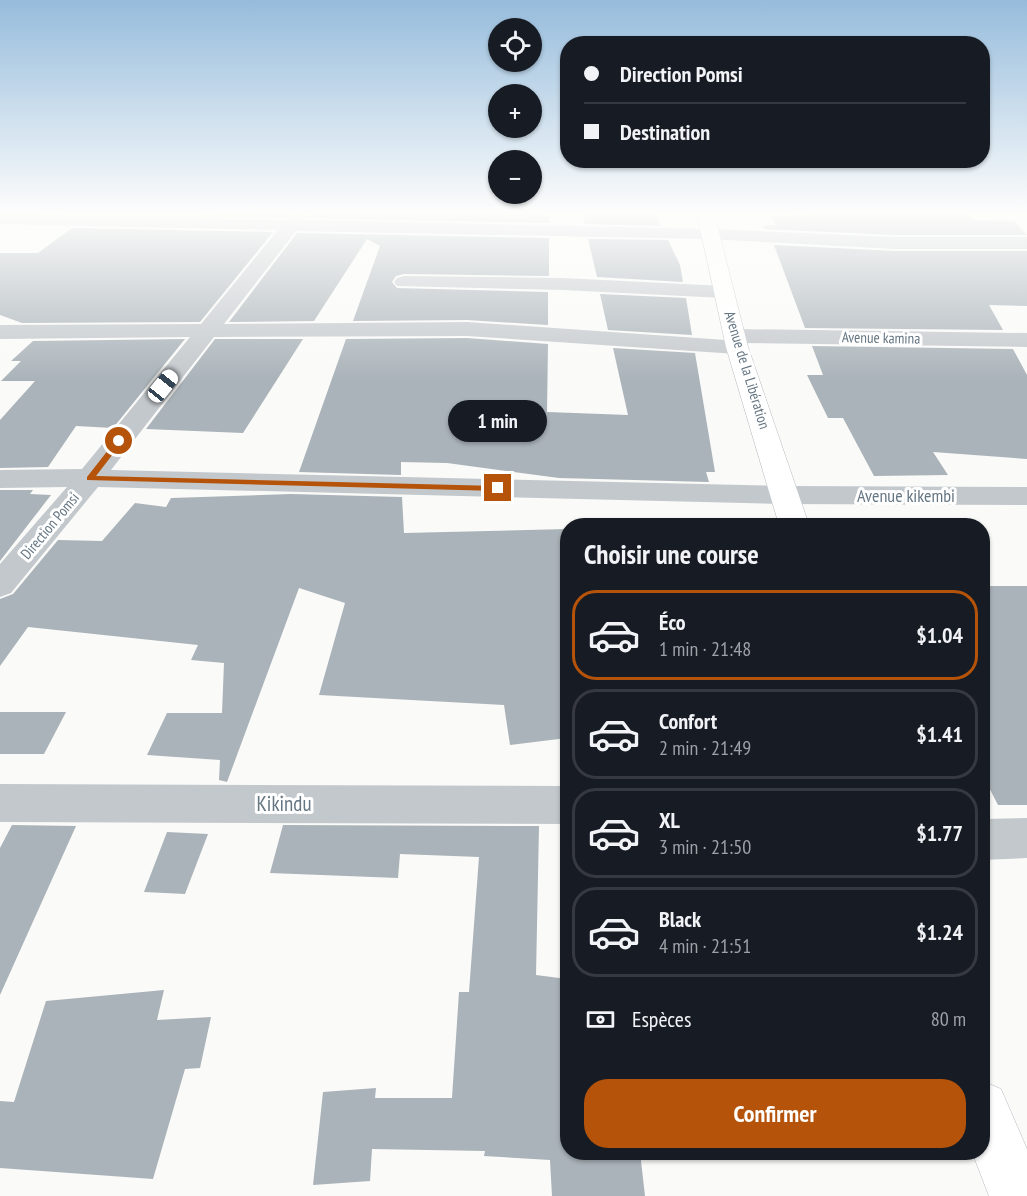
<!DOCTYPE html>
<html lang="fr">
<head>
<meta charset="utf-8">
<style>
  body { margin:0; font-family:"PT Sans Narrow",sans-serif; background:#20242c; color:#f1f3f6; height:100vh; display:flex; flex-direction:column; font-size:22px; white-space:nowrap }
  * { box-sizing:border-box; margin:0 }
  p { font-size:20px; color:#9ea1a6 }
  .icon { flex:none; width:33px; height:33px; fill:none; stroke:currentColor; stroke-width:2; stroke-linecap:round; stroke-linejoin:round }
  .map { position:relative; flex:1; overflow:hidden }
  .side { position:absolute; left:560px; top:518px; width:430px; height:642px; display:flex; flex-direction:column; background:#171b24; border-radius:24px; box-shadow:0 2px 4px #0004 }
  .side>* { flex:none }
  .guide { position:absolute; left:560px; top:36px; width:430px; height:132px; border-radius:24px; box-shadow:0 2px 4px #0004; display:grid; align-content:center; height:132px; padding:0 24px; background:#171b24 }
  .tools { position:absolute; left:488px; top:18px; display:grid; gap:12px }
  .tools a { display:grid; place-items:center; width:54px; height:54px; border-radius:50%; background:#171b24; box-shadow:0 2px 4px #0004; font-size:30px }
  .end { position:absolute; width:27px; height:27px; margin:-14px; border:8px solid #b45309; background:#fff; box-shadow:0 0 0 3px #fff }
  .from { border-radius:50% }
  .bubble { position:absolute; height:42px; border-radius:21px; background:#171b24; box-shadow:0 2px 4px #0004; font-size:20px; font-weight:600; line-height:42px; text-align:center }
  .car { position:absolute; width:18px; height:36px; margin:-18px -9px; border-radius:8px; box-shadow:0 0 4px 2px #0007; background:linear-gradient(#fff 24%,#345 0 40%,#fff 0 76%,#345 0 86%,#fff 0) }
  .guide b { display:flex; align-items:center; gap:21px; height:57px; font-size:22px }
  .guide b+b { border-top:2px solid #363941 }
  .guide i { width:15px; height:15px; background:#f1f3f6 }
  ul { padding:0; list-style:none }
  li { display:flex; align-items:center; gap:18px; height:90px; margin:0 12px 9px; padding:0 12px; border:3px solid #363941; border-radius:24px }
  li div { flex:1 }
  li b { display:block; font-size:22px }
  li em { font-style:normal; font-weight:600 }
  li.active { border-color:#b45309 }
  li>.icon { width:54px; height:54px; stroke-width:1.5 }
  h2 { padding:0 24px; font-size:27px; line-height:72px }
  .pay { display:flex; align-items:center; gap:15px; height:66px; padding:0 24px; font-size:22px }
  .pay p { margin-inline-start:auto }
  .action { display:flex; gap:12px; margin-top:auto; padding:12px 24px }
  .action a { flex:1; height:69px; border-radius:24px; background:#b45309; color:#fff; font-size:24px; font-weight:600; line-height:69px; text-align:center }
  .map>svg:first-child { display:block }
  .building { fill:#aab3b9 }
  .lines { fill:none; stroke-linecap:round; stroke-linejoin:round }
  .highway-casing { stroke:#b4b9bd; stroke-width:1 }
  .street { fill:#c3c8cc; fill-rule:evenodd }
  .highway { fill:#fff; fill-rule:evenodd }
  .route { fill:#b45309 }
  .labels { text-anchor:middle; stroke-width:6; stroke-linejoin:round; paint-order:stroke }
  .far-street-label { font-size:15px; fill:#657683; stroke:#fff }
  .street-label { font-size:18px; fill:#657683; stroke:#fff }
  .near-street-label { font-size:21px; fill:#657683; stroke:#fff }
</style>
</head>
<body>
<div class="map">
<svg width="1027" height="1196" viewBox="0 0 1027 1196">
  <rect width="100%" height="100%" fill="#fafaf8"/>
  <g class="building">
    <path d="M263 213H289L285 218 188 216Z"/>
    <path d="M310 213H549V223L308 218Z"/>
    <path d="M582 213H654L661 226 585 224Z"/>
    <path d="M812 213H968L973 220 1014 221 1027 235H895L764 229 762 226 776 225 771 216 813 215Z"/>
    <path d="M72 228 273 232 200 322 22 323 0 315V253H38Z"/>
    <path d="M297 233 549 238V276L404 274 396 276 392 282 397 288 548 292V325L467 320 353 321 380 246 367 239 314 321 229 322Z"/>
    <path d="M588 239 668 240 680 265 683 282 597 277Z"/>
    <path d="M774 245 895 251H1027V306L989 305 1003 330 805 328Z"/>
    <path d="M600 294 686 298 692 335 608 330Z"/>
    <path d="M467 338 548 344 547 412 628 415 613 348 695 353 715 472H706L709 482 559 478 447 463 401 462V475L299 472 346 339Z"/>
    <path d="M185 339 113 428 76 426 48 467 0 468V420L35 381H1L21 361H11L33 341Z"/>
    <path d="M215 339H303L243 433 146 429Z"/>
    <path d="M812 346 1013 349 1027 375V459L933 452 948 475 874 476 843 418H828L807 375H823Z"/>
    <path d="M0 490H33L30 494 51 495 0 561Z"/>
    <path d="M291 494 402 497 404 533 567 529V738L510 745 504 705 319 695 345 603 299 588 227 782 219 780 220 760 147 755 167 713H222L224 663 191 660 198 645 28 627 0 666V599L13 594 58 540 102 541 135 503 166 507 171 498Z"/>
    <path d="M982 586H1027V805H998L982 774Z"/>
    <path d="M0 712H66L44 754H0Z"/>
    <path d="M12 825 76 826 0 995V848Z"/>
    <path d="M283 825 539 826 536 975 567 979V1152H640L645 1196H552L550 1160 484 1156 485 1151 372 1149 370 1181 313 1185 323 1092 376 1088 375 1098H452L459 992H469L479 857 400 854 398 878 270 873Z"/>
    <path d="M167 832 208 834 185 894 144 892Z"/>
    <path d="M164 990 157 1020 211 1017 200 1068 185 1069 153 1179 0 1168V1101L14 1102 46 1001Z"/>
  </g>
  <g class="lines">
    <defs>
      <g id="highway">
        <path d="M697 213H714L748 347 809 525H779L726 347Z"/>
        <path d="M982 1081 1001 1089 1027 1149V1196H989L972 1152H982Z"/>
      </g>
    </defs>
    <use href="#highway" class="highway-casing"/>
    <g class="street">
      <path d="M292 213H308L304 220 710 229 895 237H1027V249H895L710 239 296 231 224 324 467 322 726 340 724 336 727 331 735 329 1027 333V347L745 343 748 347 745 352 737 354 467 336 214 337 111 470 786 486 1027 487V505L786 504 98 487 11 593 0 597V564L67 487 0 488V470L82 469 190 337 0 339V325L201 324 278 230 0 224V214L286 220Z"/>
      <path d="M404 276 563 278 724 286 731 288 734 292 731 296 724 298 563 290 397 286 394 282 397 278Z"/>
      <path d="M0 784 567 786V824L0 822Z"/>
      <path d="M1027 818V858L982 860V819Z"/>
    </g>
    <use href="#highway" class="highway"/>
  </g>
  <linearGradient id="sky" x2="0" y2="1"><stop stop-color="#96bcdc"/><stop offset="0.56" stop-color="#fdfdfc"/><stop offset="1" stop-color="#fdfdfc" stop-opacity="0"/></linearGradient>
  <rect width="1027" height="380" fill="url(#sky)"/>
  <path class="route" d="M116 440 123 441 96 476 498 486 502 488 498 491 87 480V477Z"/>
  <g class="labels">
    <g class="far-street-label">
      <text transform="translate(881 338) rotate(1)" y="5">Avenue kamina</text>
      <text transform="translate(747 370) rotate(73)" y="5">Avenue de la Libération</text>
      <text transform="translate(50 526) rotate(-50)" y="5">Direction Pomsi</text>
    </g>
    <g class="street-label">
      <text x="906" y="502">Avenue kikembi</text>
    </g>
    <g class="near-street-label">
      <text x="284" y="811">Kikindu</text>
    </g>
  </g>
</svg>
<div class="tools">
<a><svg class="icon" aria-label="locate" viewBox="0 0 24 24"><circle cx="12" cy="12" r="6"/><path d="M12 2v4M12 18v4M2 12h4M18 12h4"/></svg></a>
<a>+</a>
<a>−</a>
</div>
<i class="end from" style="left:119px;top:441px"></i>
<i class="end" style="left:498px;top:488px"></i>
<div class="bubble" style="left:448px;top:400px;width:99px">1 min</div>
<i class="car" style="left:163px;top:386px;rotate:39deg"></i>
<div class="guide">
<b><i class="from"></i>Direction Pomsi</b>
<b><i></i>Destination</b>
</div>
<section class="side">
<h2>Choisir une course</h2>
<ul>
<li class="active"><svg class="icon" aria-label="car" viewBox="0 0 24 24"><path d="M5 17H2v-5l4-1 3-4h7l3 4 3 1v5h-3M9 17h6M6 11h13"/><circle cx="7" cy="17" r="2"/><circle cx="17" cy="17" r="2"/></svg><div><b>Éco</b><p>1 min · 21:48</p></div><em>$1.04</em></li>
<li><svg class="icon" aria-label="car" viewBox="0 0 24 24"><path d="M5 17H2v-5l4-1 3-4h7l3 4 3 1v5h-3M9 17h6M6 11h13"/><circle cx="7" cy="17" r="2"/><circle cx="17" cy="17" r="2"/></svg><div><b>Confort</b><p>2 min · 21:49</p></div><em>$1.41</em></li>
<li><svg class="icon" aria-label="car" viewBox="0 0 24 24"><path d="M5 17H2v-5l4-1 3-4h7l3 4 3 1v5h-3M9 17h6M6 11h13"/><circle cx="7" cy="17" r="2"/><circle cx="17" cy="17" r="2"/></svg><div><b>XL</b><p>3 min · 21:50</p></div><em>$1.77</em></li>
<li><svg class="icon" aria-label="car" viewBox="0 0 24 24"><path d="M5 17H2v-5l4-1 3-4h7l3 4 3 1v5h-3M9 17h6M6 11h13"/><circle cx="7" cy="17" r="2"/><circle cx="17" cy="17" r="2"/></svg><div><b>Black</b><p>4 min · 21:51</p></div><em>$1.24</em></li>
</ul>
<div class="pay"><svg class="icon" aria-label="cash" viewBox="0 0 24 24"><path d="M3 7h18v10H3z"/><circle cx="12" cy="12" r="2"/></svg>Espèces<p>80 m</p></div>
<div class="action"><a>Confirmer</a></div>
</section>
</div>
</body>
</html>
